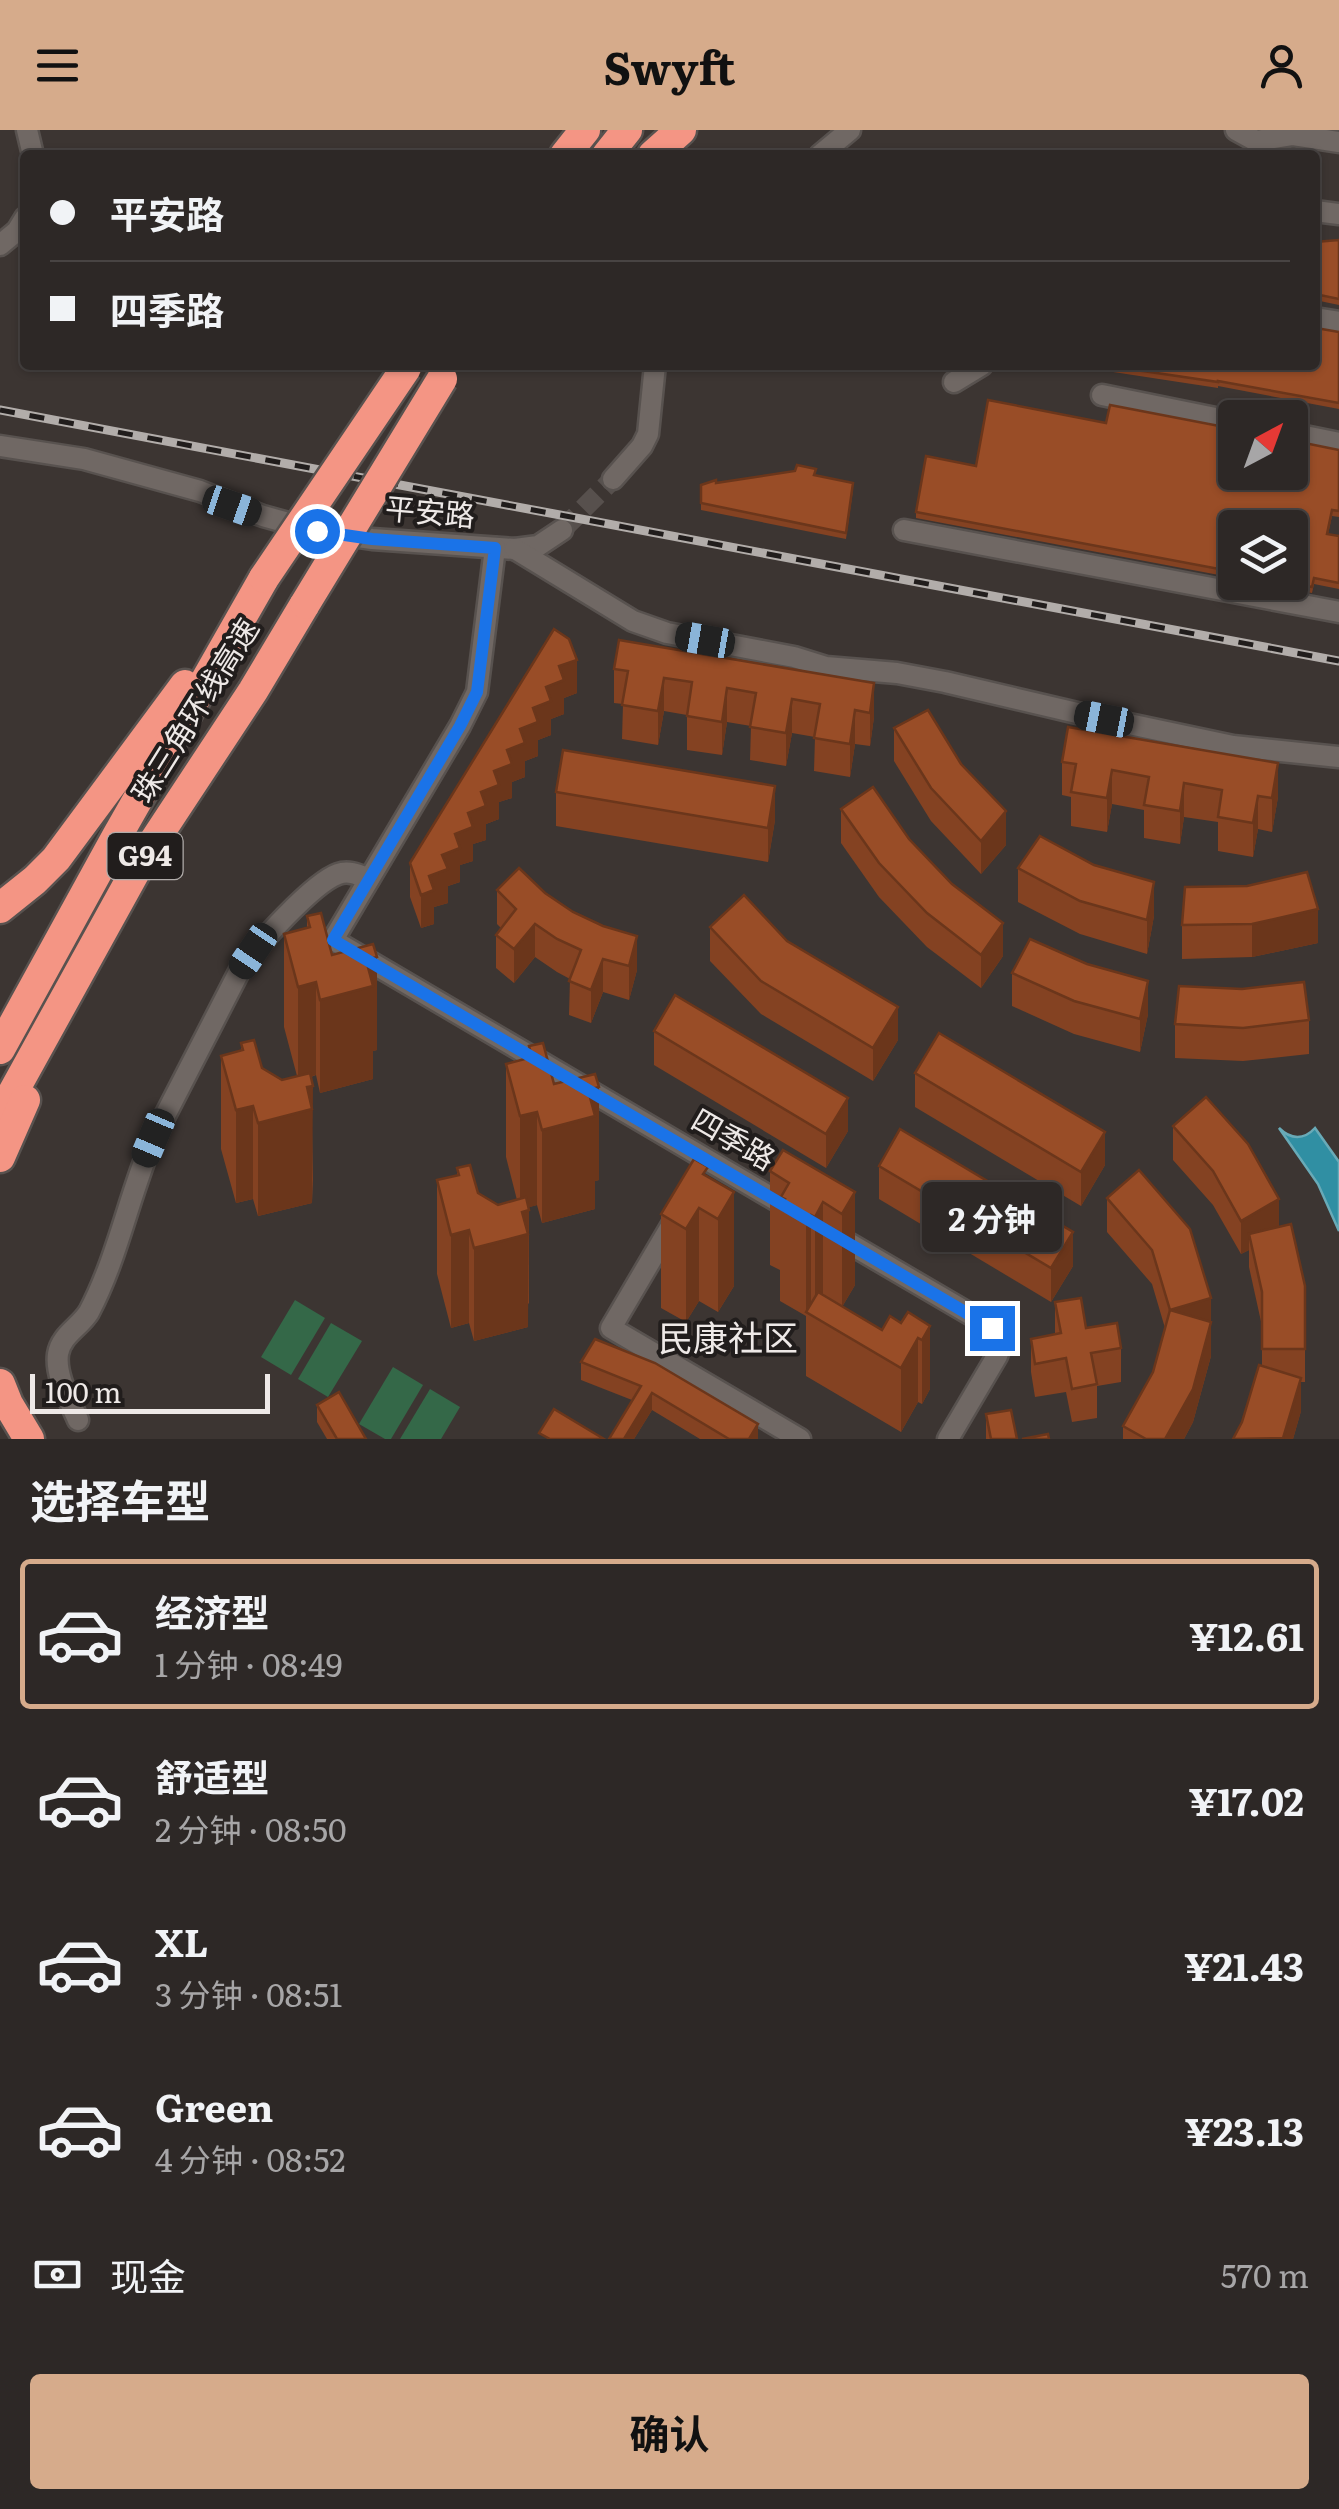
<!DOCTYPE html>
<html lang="zh">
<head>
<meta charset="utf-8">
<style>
  body { margin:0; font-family:Literata,"Noto Sans SC",serif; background:#35302e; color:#f1f3f6; height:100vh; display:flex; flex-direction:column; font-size:38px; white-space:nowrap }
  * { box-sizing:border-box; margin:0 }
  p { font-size:32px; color:#a7a6a7 }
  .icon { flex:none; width:55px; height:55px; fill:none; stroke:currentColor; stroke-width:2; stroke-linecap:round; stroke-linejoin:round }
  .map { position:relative; height:1309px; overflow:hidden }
  .drawer { display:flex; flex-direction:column; background:#2d2826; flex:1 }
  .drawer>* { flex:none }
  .top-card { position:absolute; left:20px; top:20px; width:1300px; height:220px; border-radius:10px; box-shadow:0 2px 8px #0004,0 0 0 2px #484443; display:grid; align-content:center; height:220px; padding:0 30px; background:#2d2826 }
  .needle { width:65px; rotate:41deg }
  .buttons { position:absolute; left:1218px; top:270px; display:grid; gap:20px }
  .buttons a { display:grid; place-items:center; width:90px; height:90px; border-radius:10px; background:#2d2826; box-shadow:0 2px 8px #0004,0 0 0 2px #484443; font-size:50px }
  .scale { position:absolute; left:30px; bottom:25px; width:240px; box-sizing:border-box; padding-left:10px; border:5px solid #eee9e7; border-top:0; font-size:28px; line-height:35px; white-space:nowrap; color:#eee9e7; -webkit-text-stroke:8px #211d1c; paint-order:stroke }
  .end { position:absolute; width:45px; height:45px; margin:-22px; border:12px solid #1a73e8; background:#fff; box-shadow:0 0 0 5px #fff }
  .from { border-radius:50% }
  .bubble { position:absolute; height:70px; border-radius:10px; background:#2d2826; box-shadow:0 2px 8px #0004,0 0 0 2px #484443; font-size:32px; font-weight:700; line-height:70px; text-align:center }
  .car { position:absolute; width:30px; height:60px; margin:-30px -15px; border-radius:12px; box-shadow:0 0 8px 2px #0007; background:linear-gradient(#222 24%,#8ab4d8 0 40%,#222 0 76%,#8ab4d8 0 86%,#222 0) }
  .top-card b { display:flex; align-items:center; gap:35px; height:95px; font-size:38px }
  .top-card b+b { border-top:2px solid #484443 }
  .top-card i { width:25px; height:25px; background:#f1f3f6 }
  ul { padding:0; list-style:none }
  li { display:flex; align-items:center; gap:30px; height:150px; margin:0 20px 15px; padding:0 10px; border:5px solid transparent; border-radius:10px }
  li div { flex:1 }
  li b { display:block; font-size:38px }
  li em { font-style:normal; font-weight:700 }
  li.active { border-color:#d6ab8b }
  li>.icon { width:90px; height:90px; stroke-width:1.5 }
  h2 { padding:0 30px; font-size:45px; line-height:120px }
  .pay { display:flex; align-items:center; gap:25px; height:110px; padding:0 30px; font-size:38px }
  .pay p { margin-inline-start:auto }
  .primary-button { display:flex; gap:20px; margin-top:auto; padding:20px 30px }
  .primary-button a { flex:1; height:115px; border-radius:10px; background:#d6ab8b; color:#111; font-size:40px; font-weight:700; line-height:115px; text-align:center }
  header { display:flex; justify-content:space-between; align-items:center; height:130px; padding:0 30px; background:#d6ab8b; color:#111; font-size:45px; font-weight:700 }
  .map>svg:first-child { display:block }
  .green { fill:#346848 }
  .water { fill:#308fa3; stroke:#69aab7; stroke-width:2.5 }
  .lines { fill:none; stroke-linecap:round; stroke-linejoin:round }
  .minor-tunnel { stroke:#57504d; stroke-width:20; stroke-dasharray:20 10; stroke-linecap:butt }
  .minor-casing { stroke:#58524f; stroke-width:25 }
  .highway-casing { stroke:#58524f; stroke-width:35 }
  .minor { stroke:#706864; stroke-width:20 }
  .highway { stroke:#f49584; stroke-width:30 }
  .rail-casing { stroke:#b2adaa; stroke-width:9 }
  .rail { stroke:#211d1c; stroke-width:5; stroke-dasharray:15; stroke-linecap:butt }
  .highway-bridge-casing { stroke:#58524f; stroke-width:35; stroke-linecap:butt }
  .highway-bridge { stroke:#f49584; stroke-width:30 }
  .wall { fill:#844222 }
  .shaded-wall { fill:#6b361b }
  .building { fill:#994d27; stroke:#6b361b; stroke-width:2.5 }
  .route { stroke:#1a73e8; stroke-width:12 }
  .labels { text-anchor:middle; stroke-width:8; stroke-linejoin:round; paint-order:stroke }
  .shield { fill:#211d1c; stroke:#b0acaa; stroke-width:2.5 }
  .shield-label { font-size:28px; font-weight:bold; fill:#eee9e7 }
  .street-label { font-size:30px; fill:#eee9e7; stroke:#211d1c }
  .quarter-label { font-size:35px; fill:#eee9e7; stroke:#211d1c }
</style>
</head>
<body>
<header><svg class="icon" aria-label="menu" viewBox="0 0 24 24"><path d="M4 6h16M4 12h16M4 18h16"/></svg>Swyft<svg class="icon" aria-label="person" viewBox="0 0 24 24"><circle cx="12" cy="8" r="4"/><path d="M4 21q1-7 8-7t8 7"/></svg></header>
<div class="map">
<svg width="1339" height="1309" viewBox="0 0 1339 1309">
  <rect width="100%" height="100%" fill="#3c3532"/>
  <g class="green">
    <path d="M295 1170 325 1188 291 1245 261 1227Z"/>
    <path d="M331 1193 362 1211 328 1267 298 1249Z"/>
    <path d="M393 1237 423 1255 391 1309H385L359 1294Z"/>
    <path d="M430 1259 460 1277 441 1309H400Z"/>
  </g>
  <path class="water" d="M1279 998C1291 1010 1304 1010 1315 998L1339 1032V1101L1318 1054Z"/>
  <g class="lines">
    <path class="minor-tunnel" d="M562 400 613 349"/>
    <defs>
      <g id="minor">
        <path d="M27 0 33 25"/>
        <path d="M1236 0 1256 11 1293 5 1339 12"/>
        <path d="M820 25 850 0"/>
        <path d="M1315 81 1339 84"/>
        <path d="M0 115 17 101 25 88"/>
        <path d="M1315 188 1339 192"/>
        <path d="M954 252 982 235"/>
        <path d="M1102 265 1235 292"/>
        <path d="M1290 303 1339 313"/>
        <path d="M0 316 84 329 200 361 263 386 317 401 372 409 515 419 538 416 562 400"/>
        <path d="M613 349 642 316 648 304 655 235"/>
        <path d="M904 400 1339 482"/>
        <path d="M495 418 477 562 460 596 333 810 791 1079"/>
        <path d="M515 419 633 491 667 503 794 527 826 537 897 543 945 552 1077 583 1233 616 1339 627"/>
        <path d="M674 1091 611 1198 800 1309"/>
        <path d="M833 1104 992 1197C1001 1207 1002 1214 997 1226L948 1309"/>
        <path d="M78 1290C70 1271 55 1246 58 1224 61 1205 80 1197 89 1182 118 1127 129 1065 153 1009L241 838C257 815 313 753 338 744 349 740 359 745 369 749"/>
      </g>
      <g id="highway">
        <path d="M565 25 585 0"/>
        <path d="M607 25 627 0"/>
        <path d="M653 25 681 0"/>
        <path d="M0 778 35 750 56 729 185 555"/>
        <path d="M0 919 117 706 264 448"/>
        <path d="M0 986 141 731 253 561 305 474"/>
        <path d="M0 1027 25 970"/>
        <path d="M0 1254 8 1274 29 1309"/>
      </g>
    </defs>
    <use href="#minor" class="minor-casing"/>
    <use href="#highway" class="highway-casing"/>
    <use href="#minor" class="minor"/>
    <use href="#highway" class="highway"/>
    <defs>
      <path id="rail" d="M0 280 1339 531"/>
    </defs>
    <use href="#rail" class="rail-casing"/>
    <use href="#rail" class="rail"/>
    <defs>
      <g id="highway-bridge">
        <path d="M264 448 406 238"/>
        <path d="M305 474 442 249"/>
      </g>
    </defs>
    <use href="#highway-bridge" class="highway-bridge-casing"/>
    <use href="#highway-bridge" class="highway-bridge"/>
  </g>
  <g class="wall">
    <path d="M1339 110V175L1315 170V112Z"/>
    <path d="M1339 202V279L1218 256V258L1087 238V235H1315Z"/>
    <path d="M1106 293 1339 320V387L1332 386 1328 404 1339 406V459L1314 454 1312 463 1257 452H1290L1235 398V448L916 388V382L976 336Z"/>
    <path d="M816 346 853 360 846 409 701 380V355Z"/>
    <path d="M554 499 577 563 564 568V584L551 589V605L538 610V626L525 631V647L512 652V668L499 672V689L486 694V710L473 714V731L460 735V752L448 756V773L434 777V794L421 798 410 767V733Z"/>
    <path d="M614 539 874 553V587L870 616 855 614 850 647 814 641 815 607 792 603 786 636 750 630 751 596 727 592 722 625 687 620V585L664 581 658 615 622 609 623 574 614 573Z"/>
    <path d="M894 598 1006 715 981 744 931 691 894 631Z"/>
    <path d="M1062 632 1278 667 1272 702 1258 699 1253 727 1218 721V692L1184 687 1180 714 1144 708V680L1112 674 1107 702 1071 696V667L1062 665Z"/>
    <path d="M556 662 775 690 768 732 556 696Z"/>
    <path d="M841 679 909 709 1003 826 981 858 927 817 879 767 841 713Z"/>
    <path d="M1018 738 1154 786 1147 824 1080 804 1018 772Z"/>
    <path d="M1185 757 1318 813 1252 827 1182 829V795Z"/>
    <path d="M497 760 545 763 637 840 629 870 603 862 591 893 569 885 570 849 557 842 535 827 514 853 496 838V805L501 798 497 794Z"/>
    <path d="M307 786 332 825 377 920 373 921V949L320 963 316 945 311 947 313 1049 312 1073 258 1086 253 1069 236 1073 221 1019V926L241 921V913L262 938 282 950 297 946 284 897V804L307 797Z"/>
    <path d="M710 797 787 811 898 910 873 951 761 884 710 831Z"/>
    <path d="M1012 843 1148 884 1140 922 1074 904 1012 876Z"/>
    <path d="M1309 890V924L1243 931 1175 928V894Z"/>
    <path d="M654 901 848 1001 826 1038 654 935Z"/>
    <path d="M529 916 554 954 599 1050 595 1051V1079L542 1093 537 1075 529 1077V1173L528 1174V1197L474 1211 469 1193 451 1198 437 1144V1050L457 1045V1038L478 1063 498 1075 517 1070 506 1027V934L529 927Z"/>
    <path d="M915 943 1105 1035 1081 1076 915 977Z"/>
    <path d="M1173 996 1279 1097 1305 1156V1252H1301V1281L1293 1309H1233L1242 1292 1262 1236V1196L1249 1137V1120L1241 1124 1213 1075 1173 1030Z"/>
    <path d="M879 1036 1073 1136 1051 1172 879 1069Z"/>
    <path d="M770 1041 855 1062V1155L842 1177 882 1200 901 1193 930 1196V1259L922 1274 918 1272 901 1302 806 1246V1186L780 1171V1140L770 1135Z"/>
    <path d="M708 1047 734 1062V1156L718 1182 699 1171 686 1192 661 1178V1084Z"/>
    <path d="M1107 1068 1211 1168V1226L1193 1292 1184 1309H1123V1296L1153 1242 1165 1198 1152 1154 1107 1102Z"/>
    <path d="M1055 1172 1086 1198 1121 1218V1252L1097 1256V1288L1072 1292 1066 1262 1035 1267 1031 1242V1209L1055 1204Z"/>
    <path d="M595 1209 758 1309H700L652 1280 634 1309H609L632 1270 581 1250V1232Z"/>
    <path d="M317 1275 366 1309H327L317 1292Z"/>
    <path d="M986 1284 1017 1309H986Z"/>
  </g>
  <g class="shaded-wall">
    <path d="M577 530V563L564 568V584L551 589V605L538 610V626L525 631V647L512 652V668L499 672V689L486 694V710L473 714V731L460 735V752L448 756V773L434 777V794L421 798V765L429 746 559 536Z"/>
    <path d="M664 548V581L658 615V581Z"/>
    <path d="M874 553V587L870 616V583Z"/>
    <path d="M727 558V592L722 625V592Z"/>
    <path d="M792 569V603L786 636V603Z"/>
    <path d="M855 580V614L850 647V614Z"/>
    <path d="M1278 633V667L1272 702V668Z"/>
    <path d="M1112 640V674L1107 702V668Z"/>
    <path d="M1184 653V687L1180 714V681Z"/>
    <path d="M775 656V690L768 732V698Z"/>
    <path d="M1258 666V699L1253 727V693Z"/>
    <path d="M1006 681V715L981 744V711Z"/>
    <path d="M1154 752V786L1147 824V790Z"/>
    <path d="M1318 779V813L1252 827V794Z"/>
    <path d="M1003 793V826L981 858V825Z"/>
    <path d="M535 794V827L514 853V819Z"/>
    <path d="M637 806V840L629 870V836Z"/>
    <path d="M377 827V920L373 921V949L320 963V870L366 830Z"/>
    <path d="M603 829V862L591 893V860Z"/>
    <path d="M1148 851V884L1140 922V889Z"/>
    <path d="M316 852V945L298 950V857Z"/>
    <path d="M898 877V910L873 951V918Z"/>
    <path d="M313 956 312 1073 258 1086V993L307 957Z"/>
    <path d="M599 957V1050L595 1051V1079L542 1093V1000L588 960Z"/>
    <path d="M848 968V1001L826 1038V1004Z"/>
    <path d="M253 976V1069L236 1073V980Z"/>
    <path d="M537 982V1075L520 1080V986Z"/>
    <path d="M1105 1002V1035L1081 1076V1042Z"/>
    <path d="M734 1062V1156L718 1182V1089Z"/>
    <path d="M855 1062V1155L842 1177V1084Z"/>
    <path d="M1279 1069V1103L1249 1104V1120L1241 1124V1091Z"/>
    <path d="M823 1072V1166L815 1180V1087Z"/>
    <path d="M699 1078V1171L686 1192V1099Z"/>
    <path d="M529 1080 528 1197 474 1211V1118L522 1082Z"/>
    <path d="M811 1085V1178L806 1182V1186V1093Z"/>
    <path d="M469 1100V1193L451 1198V1105Z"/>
    <path d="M1073 1102V1136L1051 1172V1138Z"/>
    <path d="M1211 1168V1226L1193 1292 1184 1309H1165L1170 1180Z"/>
    <path d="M930 1196V1259L922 1274V1210Z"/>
    <path d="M918 1208V1272L901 1302V1238Z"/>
    <path d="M1301 1248V1281L1293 1309H1282Z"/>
    <path d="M652 1263V1280L634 1309H624Z"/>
    <path d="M758 1294V1309H749Z"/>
  </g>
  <g class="building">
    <path d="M1339 110V169L1315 164V112Z"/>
    <path d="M1316 198 1339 202V273L1218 251V252L1102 235H1315Z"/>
    <path d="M988 270 1106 293 1110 275 1235 299V342H1290V310L1339 320V381L1332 380 1327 404 1339 406V453L1314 448 1312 457 1288 452H1290V398H1235V442L916 382 926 326 976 336Z"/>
    <path d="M797 335 816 339 814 345 853 353 846 403 701 373V355L716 350V353L795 341Z"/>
    <path d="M554 499 569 509 577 530 559 536 564 550 546 557 551 571 533 578 538 592 520 599 525 613 507 620 512 634 494 641 499 655 481 662 486 676 468 683 473 697 455 704 460 718 442 725 448 739 429 746 434 760 421 765 410 733Z"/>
    <path d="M619 510 874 553 870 583 855 580 850 614 814 608 820 574 792 569 786 603 750 597 756 563 727 558 722 592 687 586 692 552 664 548 658 581 622 575 628 541 614 539Z"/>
    <path d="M928 580 961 634 1006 681 981 711 931 658 894 598Z"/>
    <path d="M1068 597 1278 633 1272 668 1258 666 1253 693 1218 687 1222 660 1184 653 1180 681 1144 675 1149 647 1112 640 1107 668 1071 662 1076 634 1062 632Z"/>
    <path d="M563 620 775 656 768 698 556 662Z"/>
    <path d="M873 657 909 709 952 754 1003 793 981 825 927 783 879 733 841 679Z"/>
    <path d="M1040 706 1094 735 1154 752 1147 790 1080 771 1018 738Z"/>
    <path d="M519 738 545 763 573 782 603 796 637 806 629 836 603 829 591 860 569 851 581 820 557 809 535 794 514 819 496 805 516 779 497 760Z"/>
    <path d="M1307 742 1318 779 1252 794 1182 795 1185 757 1247 756Z"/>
    <path d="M744 765 787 811 898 877 873 918 761 851 710 797Z"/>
    <path d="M321 783 332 825 373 814 377 827 366 830 373 856 320 870 316 852 298 857 284 804 310 797 307 786Z"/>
    <path d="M1030 809 1087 834 1148 851 1140 889 1074 871 1012 843Z"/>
    <path d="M1304 852 1309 890 1243 898 1175 894 1179 856 1242 859Z"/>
    <path d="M675 865 848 968 826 1004 654 901Z"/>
    <path d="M939 903 1105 1002 1081 1042 915 943Z"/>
    <path d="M254 910 262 938 282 950 310 943 313 956 307 957 312 979 258 993 253 976 236 980 221 926 243 920 241 913Z"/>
    <path d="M543 913 554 954 595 944 599 957 588 960 595 986 542 1000 537 982 520 986 506 934 532 927 529 916Z"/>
    <path d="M1206 967 1248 1014 1279 1069 1241 1091 1213 1041 1173 996Z"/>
    <path d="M900 999 1073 1102 1051 1138 879 1036Z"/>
    <path d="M783 1020 855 1062 842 1084 823 1072 815 1087 811 1085 806 1093 780 1078 785 1069 781 1067 789 1053 770 1041Z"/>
    <path d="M694 1029 708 1037 703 1044 734 1062 718 1089 699 1078 686 1099 661 1084Z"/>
    <path d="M470 1035 478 1063 498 1075 526 1067 529 1080 522 1082 528 1104 474 1118 469 1100 451 1105 437 1050 459 1045 457 1038Z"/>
    <path d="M1139 1040 1190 1099 1211 1168 1170 1180 1152 1120 1107 1068Z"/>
    <path d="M1291 1094 1305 1156V1219H1262V1162L1249 1104Z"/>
    <path d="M818 1162 882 1200 890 1186 901 1193 908 1182 930 1196 922 1210 918 1208 901 1238 806 1182Z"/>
    <path d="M1081 1168 1086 1198 1117 1193 1121 1218 1091 1223 1097 1254 1072 1259 1066 1228 1035 1234 1031 1209 1061 1203 1055 1172Z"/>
    <path d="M1170 1180 1211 1192 1193 1259 1165 1309H1146L1123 1296 1153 1242Z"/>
    <path d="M595 1209 655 1233 758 1294 749 1309H729L652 1263 624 1309H609L641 1256 581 1232Z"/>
    <path d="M1259 1235 1301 1248 1283 1308 1233 1309 1242 1292Z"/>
    <path d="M339 1262 366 1309H337L317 1275Z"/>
    <path d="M554 1279 604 1309H550L539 1303Z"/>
    <path d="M1011 1280 1017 1309H991L986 1284Z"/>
    <path d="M1048 1304 1049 1309H1022Z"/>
  </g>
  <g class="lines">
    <path class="route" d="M317 401 372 409 495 418 477 562 460 596 333 810 992 1198"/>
  </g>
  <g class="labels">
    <rect class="shield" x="107.5" y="703" width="75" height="46" rx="8"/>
    <g class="shield-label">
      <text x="145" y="736">G94</text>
    </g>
    <g class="street-label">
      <text transform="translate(430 383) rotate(5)" y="10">平安路</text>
      <text transform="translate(196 581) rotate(-58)" y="10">珠三角环线高速</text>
      <text transform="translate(733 1010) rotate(30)" y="10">四季路</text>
    </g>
    <g class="quarter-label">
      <text x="728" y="1221">民康社区</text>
    </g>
  </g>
</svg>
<div class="buttons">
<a><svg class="needle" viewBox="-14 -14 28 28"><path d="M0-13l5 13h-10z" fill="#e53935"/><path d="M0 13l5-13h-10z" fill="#a7a6a7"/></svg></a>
<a><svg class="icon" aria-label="layers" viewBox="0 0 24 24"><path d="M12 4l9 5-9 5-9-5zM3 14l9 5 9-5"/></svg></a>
</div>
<div class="scale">100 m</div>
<i class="end from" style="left:317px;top:401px"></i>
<i class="end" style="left:992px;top:1198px"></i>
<div class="bubble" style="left:922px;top:1052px;width:140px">2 分钟</div>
<i class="car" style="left:232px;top:376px;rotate:109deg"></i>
<i class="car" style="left:705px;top:510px;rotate:280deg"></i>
<i class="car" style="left:1104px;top:589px;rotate:281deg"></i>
<i class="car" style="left:253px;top:821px;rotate:214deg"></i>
<i class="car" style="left:153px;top:1008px;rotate:203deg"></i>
<div class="top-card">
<b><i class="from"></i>平安路</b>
<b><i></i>四季路</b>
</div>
</div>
<section class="drawer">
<h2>选择车型</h2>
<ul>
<li class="active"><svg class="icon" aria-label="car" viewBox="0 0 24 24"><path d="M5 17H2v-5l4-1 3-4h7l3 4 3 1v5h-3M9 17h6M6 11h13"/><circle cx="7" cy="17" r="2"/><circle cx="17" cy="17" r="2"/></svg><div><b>经济型</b><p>1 分钟 · 08:49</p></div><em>¥12.61</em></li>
<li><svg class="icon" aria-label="car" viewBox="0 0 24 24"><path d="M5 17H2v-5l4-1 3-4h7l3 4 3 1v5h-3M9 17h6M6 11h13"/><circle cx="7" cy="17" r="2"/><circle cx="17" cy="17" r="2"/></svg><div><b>舒适型</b><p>2 分钟 · 08:50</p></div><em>¥17.02</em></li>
<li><svg class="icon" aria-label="car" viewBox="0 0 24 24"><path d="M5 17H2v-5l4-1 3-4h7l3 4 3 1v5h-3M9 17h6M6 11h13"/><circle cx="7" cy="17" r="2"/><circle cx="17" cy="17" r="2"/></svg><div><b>XL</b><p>3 分钟 · 08:51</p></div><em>¥21.43</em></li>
<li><svg class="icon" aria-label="car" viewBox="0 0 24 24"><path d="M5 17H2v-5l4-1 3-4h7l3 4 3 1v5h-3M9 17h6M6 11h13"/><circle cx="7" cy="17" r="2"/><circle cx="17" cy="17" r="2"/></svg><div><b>Green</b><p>4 分钟 · 08:52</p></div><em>¥23.13</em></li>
</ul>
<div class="pay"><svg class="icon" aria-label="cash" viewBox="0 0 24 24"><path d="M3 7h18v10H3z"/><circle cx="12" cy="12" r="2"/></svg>现金<p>570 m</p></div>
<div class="primary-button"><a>确认</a></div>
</section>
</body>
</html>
